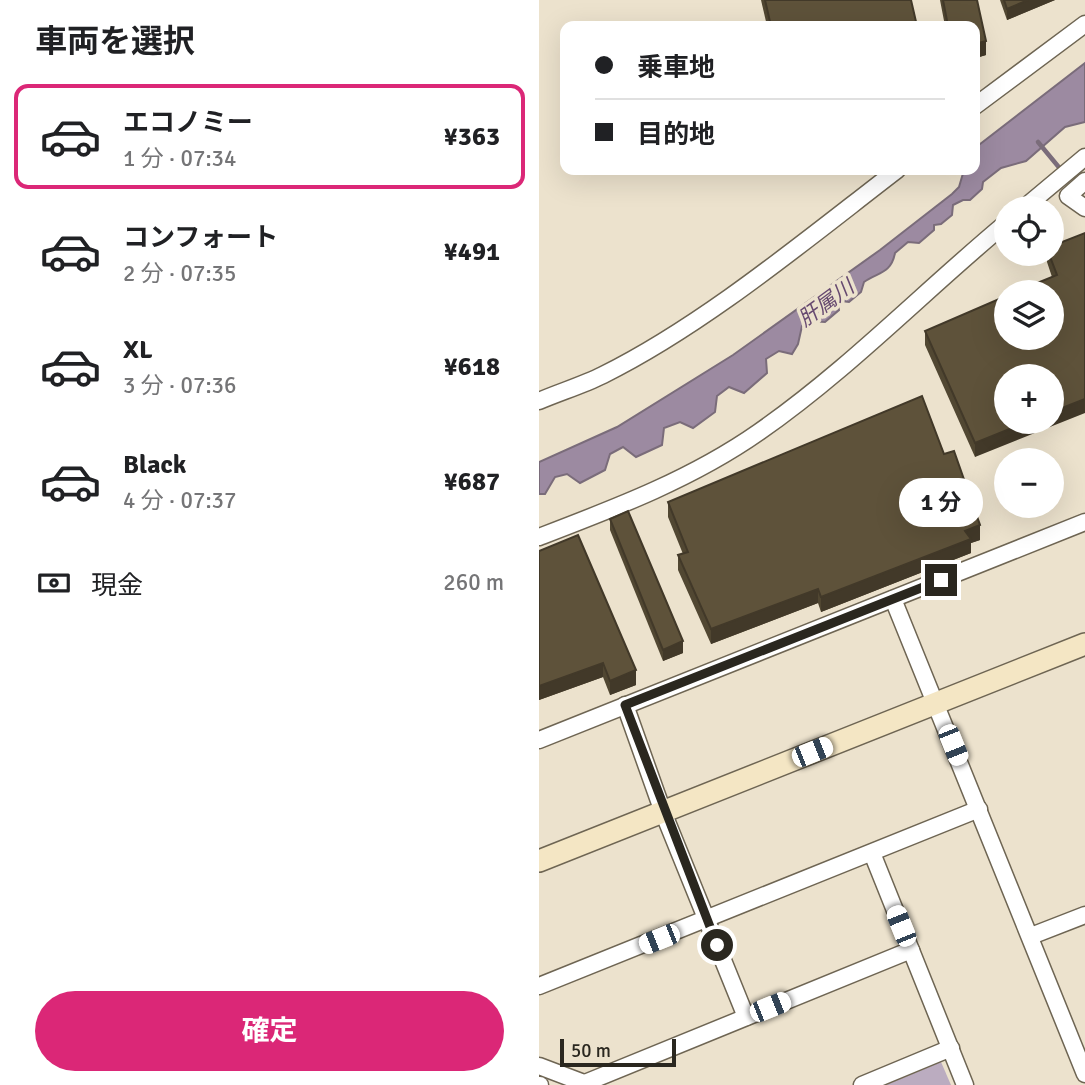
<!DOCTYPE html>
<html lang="ja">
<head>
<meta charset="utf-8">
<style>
  body { margin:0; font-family:Signika,"Noto Sans JP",sans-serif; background:#f6f6f6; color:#202124; height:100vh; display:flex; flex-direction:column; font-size:26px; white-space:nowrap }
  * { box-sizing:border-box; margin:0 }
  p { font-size:23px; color:#757577 }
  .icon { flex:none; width:38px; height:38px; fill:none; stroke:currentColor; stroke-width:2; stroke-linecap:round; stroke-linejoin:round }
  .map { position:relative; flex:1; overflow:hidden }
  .details { display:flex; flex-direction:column; background:#fff; width:539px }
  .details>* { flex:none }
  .top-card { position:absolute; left:21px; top:21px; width:420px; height:154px; border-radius:14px; box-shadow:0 7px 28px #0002; display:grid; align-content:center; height:154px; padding:0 35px; background:#fff }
  .fabs { position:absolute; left:455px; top:196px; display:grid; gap:14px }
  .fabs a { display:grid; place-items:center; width:70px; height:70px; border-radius:50%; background:#fff; box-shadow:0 7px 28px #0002; font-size:35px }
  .scale { position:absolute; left:21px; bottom:18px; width:116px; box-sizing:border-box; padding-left:7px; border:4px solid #2a271f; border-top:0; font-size:19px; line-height:24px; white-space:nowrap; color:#2a271f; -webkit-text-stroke:5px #ece2cd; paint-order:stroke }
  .end { position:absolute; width:32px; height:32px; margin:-16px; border:9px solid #2a271f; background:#fff; box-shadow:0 0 0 4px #fff }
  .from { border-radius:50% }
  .bubble { position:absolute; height:49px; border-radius:24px; background:#fff; box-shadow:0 7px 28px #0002; font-size:23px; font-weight:700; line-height:49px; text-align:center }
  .car { position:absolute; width:21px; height:42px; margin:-21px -10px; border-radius:9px; box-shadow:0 0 5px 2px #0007; background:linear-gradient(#fff 24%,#345 0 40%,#fff 0 76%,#345 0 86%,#fff 0) }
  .top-card b { display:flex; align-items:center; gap:24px; height:66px; font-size:26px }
  .top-card b+b { border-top:2px solid #e0e0e0 }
  .top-card i { width:18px; height:18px; background:#202124 }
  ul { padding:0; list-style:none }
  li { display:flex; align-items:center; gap:21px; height:105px; margin:0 14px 10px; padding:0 21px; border:4px solid transparent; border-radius:14px }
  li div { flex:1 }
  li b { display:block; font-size:26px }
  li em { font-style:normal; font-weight:700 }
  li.active { border-color:#db2777 }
  li>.icon { width:63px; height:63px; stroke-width:1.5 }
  h2 { padding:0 35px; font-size:32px; line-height:84px }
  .pay { display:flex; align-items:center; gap:18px; height:77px; padding:0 35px; font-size:26px }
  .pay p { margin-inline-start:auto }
  .action { display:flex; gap:14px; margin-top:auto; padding:14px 35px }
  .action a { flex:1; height:80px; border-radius:42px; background:#db2777; color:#fff; font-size:28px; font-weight:700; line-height:80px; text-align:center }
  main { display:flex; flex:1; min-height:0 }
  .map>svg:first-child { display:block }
  .green { fill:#bbacc0 }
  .water { fill:#9c8aa1; stroke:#7a6c7a; stroke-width:2 }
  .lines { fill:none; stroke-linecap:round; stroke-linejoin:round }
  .stream { stroke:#7a6c7a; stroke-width:4.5 }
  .street-casing { stroke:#6e6553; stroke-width:19 }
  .secondary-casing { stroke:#6e6553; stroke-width:24 }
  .street { stroke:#fff; stroke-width:16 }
  .secondary { stroke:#f4e6c4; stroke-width:21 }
  .wall { fill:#514732 }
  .shaded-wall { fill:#423929 }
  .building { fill:#5e523a; stroke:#423929; stroke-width:2 }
  .route { stroke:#2a271f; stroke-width:9 }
  .labels { text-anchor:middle; stroke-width:7; stroke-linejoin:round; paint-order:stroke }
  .water-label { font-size:21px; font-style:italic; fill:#674a70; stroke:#ece2cd }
</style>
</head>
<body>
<main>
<section class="details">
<h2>車両を選択</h2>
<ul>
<li class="active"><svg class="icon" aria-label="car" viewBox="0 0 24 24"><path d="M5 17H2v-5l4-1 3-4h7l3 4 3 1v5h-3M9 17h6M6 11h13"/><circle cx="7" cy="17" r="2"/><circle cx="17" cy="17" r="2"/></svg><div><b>エコノミー</b><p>1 分 · 07:34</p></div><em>¥363</em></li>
<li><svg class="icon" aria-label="car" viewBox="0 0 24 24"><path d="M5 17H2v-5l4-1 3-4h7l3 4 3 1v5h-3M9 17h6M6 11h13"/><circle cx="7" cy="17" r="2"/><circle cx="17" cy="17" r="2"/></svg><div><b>コンフォート</b><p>2 分 · 07:35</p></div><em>¥491</em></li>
<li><svg class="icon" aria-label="car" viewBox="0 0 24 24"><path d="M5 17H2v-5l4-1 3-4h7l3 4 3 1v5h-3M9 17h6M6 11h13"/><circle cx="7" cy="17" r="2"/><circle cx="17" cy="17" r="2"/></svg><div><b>XL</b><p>3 分 · 07:36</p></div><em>¥618</em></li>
<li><svg class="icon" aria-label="car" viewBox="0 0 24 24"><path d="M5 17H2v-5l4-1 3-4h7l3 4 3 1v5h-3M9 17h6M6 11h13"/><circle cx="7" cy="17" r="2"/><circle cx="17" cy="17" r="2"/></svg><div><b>Black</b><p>4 分 · 07:37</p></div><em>¥687</em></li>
</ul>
<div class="pay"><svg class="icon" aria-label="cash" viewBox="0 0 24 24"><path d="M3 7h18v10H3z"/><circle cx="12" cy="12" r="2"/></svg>現金<p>260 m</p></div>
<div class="action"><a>確定</a></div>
</section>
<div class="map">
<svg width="546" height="1085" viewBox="0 0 546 1085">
  <rect width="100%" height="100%" fill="#ece2cd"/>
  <path class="green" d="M402 1062 412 1085H347Z"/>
  <path class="water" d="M546 63V122L526 127 487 161 462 168 444 182 443 189 431 200H424L414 205 413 215 402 224 395 225V230L380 243 369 242 356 253C352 274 339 272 325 282L322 292 310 302 302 301 299 305 300 310 286 322 270 321 263 326 259 344 253 354 240 351 227 359 228 373 205 393 190 387 178 396 176 412 154 428 141 422 125 428 123 445 97 457 84 447 71 454 66 470 41 483 28 474 16 477 6 494H0V462L78 427 194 355 341 250 413 194 420 187 425 170H436V148Z"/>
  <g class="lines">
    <path class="stream" d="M499 142 523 171"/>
    <defs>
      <g id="street">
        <path d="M436 106 546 24"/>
        <path d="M546 181 529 196 546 208"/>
        <path d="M485 208 546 157"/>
        <path d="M0 401C21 392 44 385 64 375 165 325 268 239 358 170"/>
        <path d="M0 537C76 508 153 479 220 432 309 370 384 292 467 223"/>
        <path d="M354 599 546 1074"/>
        <path d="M86 705 124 812 207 1017"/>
        <path d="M0 740 546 522"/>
        <path d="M333 853 426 1085"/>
        <path d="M492 936 546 915"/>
        <path d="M0 986 440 809"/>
        <path d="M0 1066 50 1085"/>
        <path d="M46 1083 372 950"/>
        <path d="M0 1085H1"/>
        <path d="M323 1085 412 1048"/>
      </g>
      <path id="secondary" d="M0 861 546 644"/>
    </defs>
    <use href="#street" class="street-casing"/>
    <use href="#secondary" class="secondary-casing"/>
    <use href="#street" class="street"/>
    <use href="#secondary" class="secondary"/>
  </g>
  <g class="wall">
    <path d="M222 0H372L378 26H228Z"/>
    <path d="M401 0H438L447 55 437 58V72H436V26H406Z"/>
    <path d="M461 0H516L468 20Z"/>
    <path d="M546 233 436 457 386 345V331L513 277 508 262V254H513Z"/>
    <path d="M405 454 441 540 432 543V553L282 612 279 603 172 644 139 570V555L144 554 129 517V502Z"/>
    <path d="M71 519 144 653 124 661 71 530Z"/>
    <path d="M0 551 97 685 71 695 64 677 0 700Z"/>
  </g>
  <g class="shaded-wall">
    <path d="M489 0H516L468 20V9Z"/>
    <path d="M447 41V55L437 58V72H436V44Z"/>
    <path d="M546 399V413L436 457V443L488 422H513V412Z"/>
    <path d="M441 525V540L432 543V553L282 612V597L426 531Z"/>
    <path d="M279 589V603L172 644V629Z"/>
    <path d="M144 641V653L124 661V650Z"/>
    <path d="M64 663V677L0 700V686Z"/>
    <path d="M97 670V685L71 695V681Z"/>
  </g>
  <g class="building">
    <path d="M226 0H372L378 26H232Z"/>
    <path d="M404 0H438L447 41 436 44V26H409Z"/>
    <path d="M465 0H489L468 9Z"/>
    <path d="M546 233V399L513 412V376H467V422H488L436 443 386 331 467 296V338H513V292H476L518 275 510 254H513V246Z"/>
    <path d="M383 396 405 454 415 451 441 525 426 531 432 539 282 597 279 589 172 629 139 555 149 552 129 502Z"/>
    <path d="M89 511 144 641 124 650 71 519Z"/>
    <path d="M39 535 97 670 71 681 64 663 0 686V551Z"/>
  </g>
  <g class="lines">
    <path class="route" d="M178 945 86 705 402 580"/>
  </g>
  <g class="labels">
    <g class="water-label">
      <text transform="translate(287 303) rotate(-36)" y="7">肝属川</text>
    </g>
  </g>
</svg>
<div class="fabs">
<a><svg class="icon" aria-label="locate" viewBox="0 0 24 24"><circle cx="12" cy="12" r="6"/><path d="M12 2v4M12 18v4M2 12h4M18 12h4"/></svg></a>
<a><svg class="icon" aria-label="layers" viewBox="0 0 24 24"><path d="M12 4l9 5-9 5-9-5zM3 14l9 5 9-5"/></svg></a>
<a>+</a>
<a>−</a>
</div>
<div class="scale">50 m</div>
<i class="end from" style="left:178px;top:945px"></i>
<i class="end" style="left:402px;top:580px"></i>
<div class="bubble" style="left:360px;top:478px;width:84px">1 分</div>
<i class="car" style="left:414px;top:745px;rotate:158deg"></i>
<i class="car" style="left:273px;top:752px;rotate:68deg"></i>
<i class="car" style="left:362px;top:926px;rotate:338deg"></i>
<i class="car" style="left:120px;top:939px;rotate:248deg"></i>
<i class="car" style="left:231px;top:1007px;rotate:68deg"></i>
<div class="top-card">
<b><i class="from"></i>乗車地</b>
<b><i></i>目的地</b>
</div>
</div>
</main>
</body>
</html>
